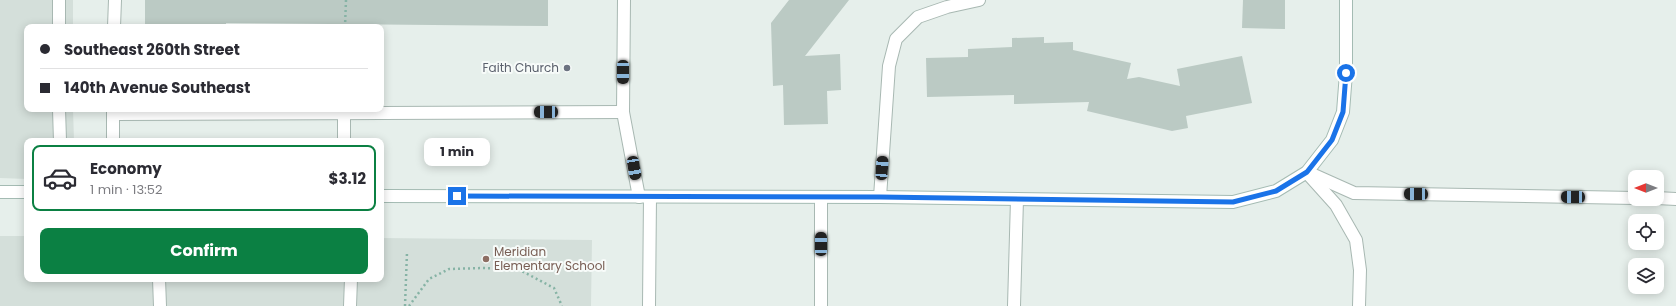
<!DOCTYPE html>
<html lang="en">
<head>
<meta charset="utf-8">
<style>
  body { margin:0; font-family:Poppins,sans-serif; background:#f7f7f7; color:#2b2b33; height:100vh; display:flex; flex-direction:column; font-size:15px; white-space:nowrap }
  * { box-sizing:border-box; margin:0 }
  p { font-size:13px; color:#7c7c81 }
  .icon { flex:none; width:22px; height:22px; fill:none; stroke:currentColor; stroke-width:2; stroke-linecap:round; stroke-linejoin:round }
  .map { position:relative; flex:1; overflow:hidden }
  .side { position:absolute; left:24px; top:138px; width:360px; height:144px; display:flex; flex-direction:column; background:#fff; border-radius:8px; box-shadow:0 2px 10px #0003 }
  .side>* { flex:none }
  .top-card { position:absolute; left:24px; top:24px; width:360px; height:88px; border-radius:8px; box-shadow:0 2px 10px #0003; display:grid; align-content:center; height:88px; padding:0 16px; background:#fff }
  .needle { width:26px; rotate:270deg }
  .tools { position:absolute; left:1628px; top:170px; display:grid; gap:8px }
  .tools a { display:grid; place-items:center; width:36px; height:36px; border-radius:8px; background:#fff; box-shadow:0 2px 10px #0003; font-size:20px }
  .end { position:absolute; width:18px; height:18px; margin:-9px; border:5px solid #1a73e8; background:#fff; box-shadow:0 0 0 2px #fff }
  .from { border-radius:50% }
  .bubble { position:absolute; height:28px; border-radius:8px; background:#fff; box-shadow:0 2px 10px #0003; font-size:13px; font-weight:700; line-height:28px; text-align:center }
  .car { position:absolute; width:12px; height:24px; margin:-12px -6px; border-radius:5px; box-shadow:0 0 3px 1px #0007; background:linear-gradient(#222 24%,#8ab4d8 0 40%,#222 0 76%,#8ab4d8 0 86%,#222 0) }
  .top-card b { display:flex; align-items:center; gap:14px; height:38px; font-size:15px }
  .top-card b+b { border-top:1px solid #e1e1e2 }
  .top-card i { width:10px; height:10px; background:#2b2b33 }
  ul { padding:7px 0 0; list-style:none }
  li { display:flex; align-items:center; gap:12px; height:66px; margin:0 8px 6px; padding:0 8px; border:2px solid transparent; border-radius:8px }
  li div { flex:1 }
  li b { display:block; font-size:15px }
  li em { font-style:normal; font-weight:700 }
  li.on { border-color:#0b8043 }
  li>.icon { width:36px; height:36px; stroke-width:1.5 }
  .cta { display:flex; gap:8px; margin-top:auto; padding:8px 16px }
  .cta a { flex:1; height:46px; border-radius:8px; background:#0b8043; color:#fff; font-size:16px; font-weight:700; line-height:46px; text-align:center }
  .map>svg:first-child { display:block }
  .built { fill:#d4dfda }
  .building { fill:#bbcac4 }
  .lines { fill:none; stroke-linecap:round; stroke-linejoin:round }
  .lane-casing { stroke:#a8b8b2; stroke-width:14 }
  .street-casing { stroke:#a8b8b2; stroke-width:14 }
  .secondary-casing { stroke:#a4bbb3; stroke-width:14 }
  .path { stroke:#86b3a5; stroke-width:2.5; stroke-dasharray:2 3; stroke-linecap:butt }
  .lane { stroke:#fff; stroke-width:12 }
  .street { stroke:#fff; stroke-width:12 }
  .secondary { stroke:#fff; stroke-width:12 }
  .route { stroke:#1a73e8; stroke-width:5 }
  .worship-dot { fill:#6b7280; stroke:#f7fbf9; stroke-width:1.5 }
  .education-dot { fill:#8d6e63; stroke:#f7fbf9; stroke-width:1.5 }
  .labels { text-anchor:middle; stroke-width:4; stroke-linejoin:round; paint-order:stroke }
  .worship-label { font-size:12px; fill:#5b616d; stroke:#f7fbf9; text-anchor:end }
  .education-label { font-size:12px; fill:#785e54; stroke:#f7fbf9; text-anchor:start }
</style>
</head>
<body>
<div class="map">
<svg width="1676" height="306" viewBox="0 0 1676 306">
  <rect width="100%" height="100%" fill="#e6efeb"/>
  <g class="built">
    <path d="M0 0H73V27H27V109H73L74 141H27V179L0 178Z"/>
    <path d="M0 236H27V279H381V238L592 240 591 306H0Z"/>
  </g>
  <g class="building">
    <path d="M145 0H548V26L226 23V27H145Z"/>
    <path d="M789 0H849L805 56 840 54 841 90 827 91 828 124 784 125 783 85 773 86 771 23Z"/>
    <path d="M1243 0H1285V29L1242 28Z"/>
    <path d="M1044 37V43L1073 42V50L1131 63 1127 79 1139 77 1180 86 1177 69 1242 56 1252 103 1186 116 1188 128 1172 131 1087 111 1089 102 1014 104V95L927 97 926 58 968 57V49L1012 47V38Z"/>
  </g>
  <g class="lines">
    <defs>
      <g id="lane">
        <path d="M59 0V27"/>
        <path d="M624 0 623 112 639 197"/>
        <path d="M114 27 115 0"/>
        <path d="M59 109 60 141"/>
        <path d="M344 112V141"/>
        <path d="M113 114 623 112"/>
        <path d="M113 141V109"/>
        <path d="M821 197V306"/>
        <path d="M159 279 160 306"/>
        <path d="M350 306 351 279"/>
        <path d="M649 306 650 197"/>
        <path d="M1014 306 1017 199"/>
      </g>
      <g id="street">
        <path d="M1307 172 1354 193 1635 198"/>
        <path d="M1309 175 1336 205 1356 240 1360 270 1359 306"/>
        <path d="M880 197 889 66 896 39 918 17 947 7 979 0"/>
        <path d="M1657 198 1676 199"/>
      </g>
      <g id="secondary">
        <path d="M0 192H27"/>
        <path d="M381 196 880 197 1233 202 1276 191 1307 172 1332 140 1343 112 1346 73V0"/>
      </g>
    </defs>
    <use href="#lane" class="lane-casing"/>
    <use href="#street" class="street-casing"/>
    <use href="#secondary" class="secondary-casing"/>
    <g class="path">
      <path d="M345 27 346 0"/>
      <path d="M405 306 407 252"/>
      <path d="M409 306 429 279 449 269 483 268 518 269 554 288 562 306"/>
    </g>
    <use href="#lane" class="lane"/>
    <use href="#street" class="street"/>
    <use href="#secondary" class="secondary"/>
  </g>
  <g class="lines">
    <path class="route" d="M457 196 880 197 1233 202 1276 191 1307 172 1332 140 1343 112 1346 73"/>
  </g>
  <circle class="worship-dot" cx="567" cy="68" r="4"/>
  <circle class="education-dot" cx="486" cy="259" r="4"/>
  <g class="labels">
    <g class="worship-label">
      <text x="559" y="72">Faith Church</text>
    </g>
    <g class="education-label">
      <text x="494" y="256">Meridian<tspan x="494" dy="14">Elementary School</tspan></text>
    </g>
  </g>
</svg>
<div class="tools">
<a><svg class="needle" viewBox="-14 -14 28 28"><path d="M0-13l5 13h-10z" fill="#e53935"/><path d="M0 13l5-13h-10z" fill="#7c7c81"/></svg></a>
<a><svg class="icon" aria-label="locate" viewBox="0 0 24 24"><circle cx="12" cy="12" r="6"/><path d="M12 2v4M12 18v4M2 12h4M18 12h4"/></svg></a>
<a><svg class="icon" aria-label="layers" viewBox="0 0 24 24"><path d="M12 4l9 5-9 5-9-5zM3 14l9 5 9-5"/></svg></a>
</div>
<i class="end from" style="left:1346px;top:73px"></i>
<i class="end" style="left:457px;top:196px"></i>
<div class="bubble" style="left:424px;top:138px;width:66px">1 min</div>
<i class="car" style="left:623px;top:72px;rotate:180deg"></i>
<i class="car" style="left:546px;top:112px;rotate:270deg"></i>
<i class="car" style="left:634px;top:168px;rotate:170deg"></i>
<i class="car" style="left:882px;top:168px;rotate:4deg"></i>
<i class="car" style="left:1416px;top:194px;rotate:271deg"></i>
<i class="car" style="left:1573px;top:197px;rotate:271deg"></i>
<i class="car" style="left:821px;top:244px;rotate:0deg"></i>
<div class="top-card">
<b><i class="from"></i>Southeast 260th Street</b>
<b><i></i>140th Avenue Southeast</b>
</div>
<section class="side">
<ul>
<li class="on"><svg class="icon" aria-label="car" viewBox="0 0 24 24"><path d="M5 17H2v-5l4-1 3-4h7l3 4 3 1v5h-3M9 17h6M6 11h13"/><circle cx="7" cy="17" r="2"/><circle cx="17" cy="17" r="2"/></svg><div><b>Economy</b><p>1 min · 13:52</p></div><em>$3.12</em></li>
</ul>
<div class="cta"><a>Confirm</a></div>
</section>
</div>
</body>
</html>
